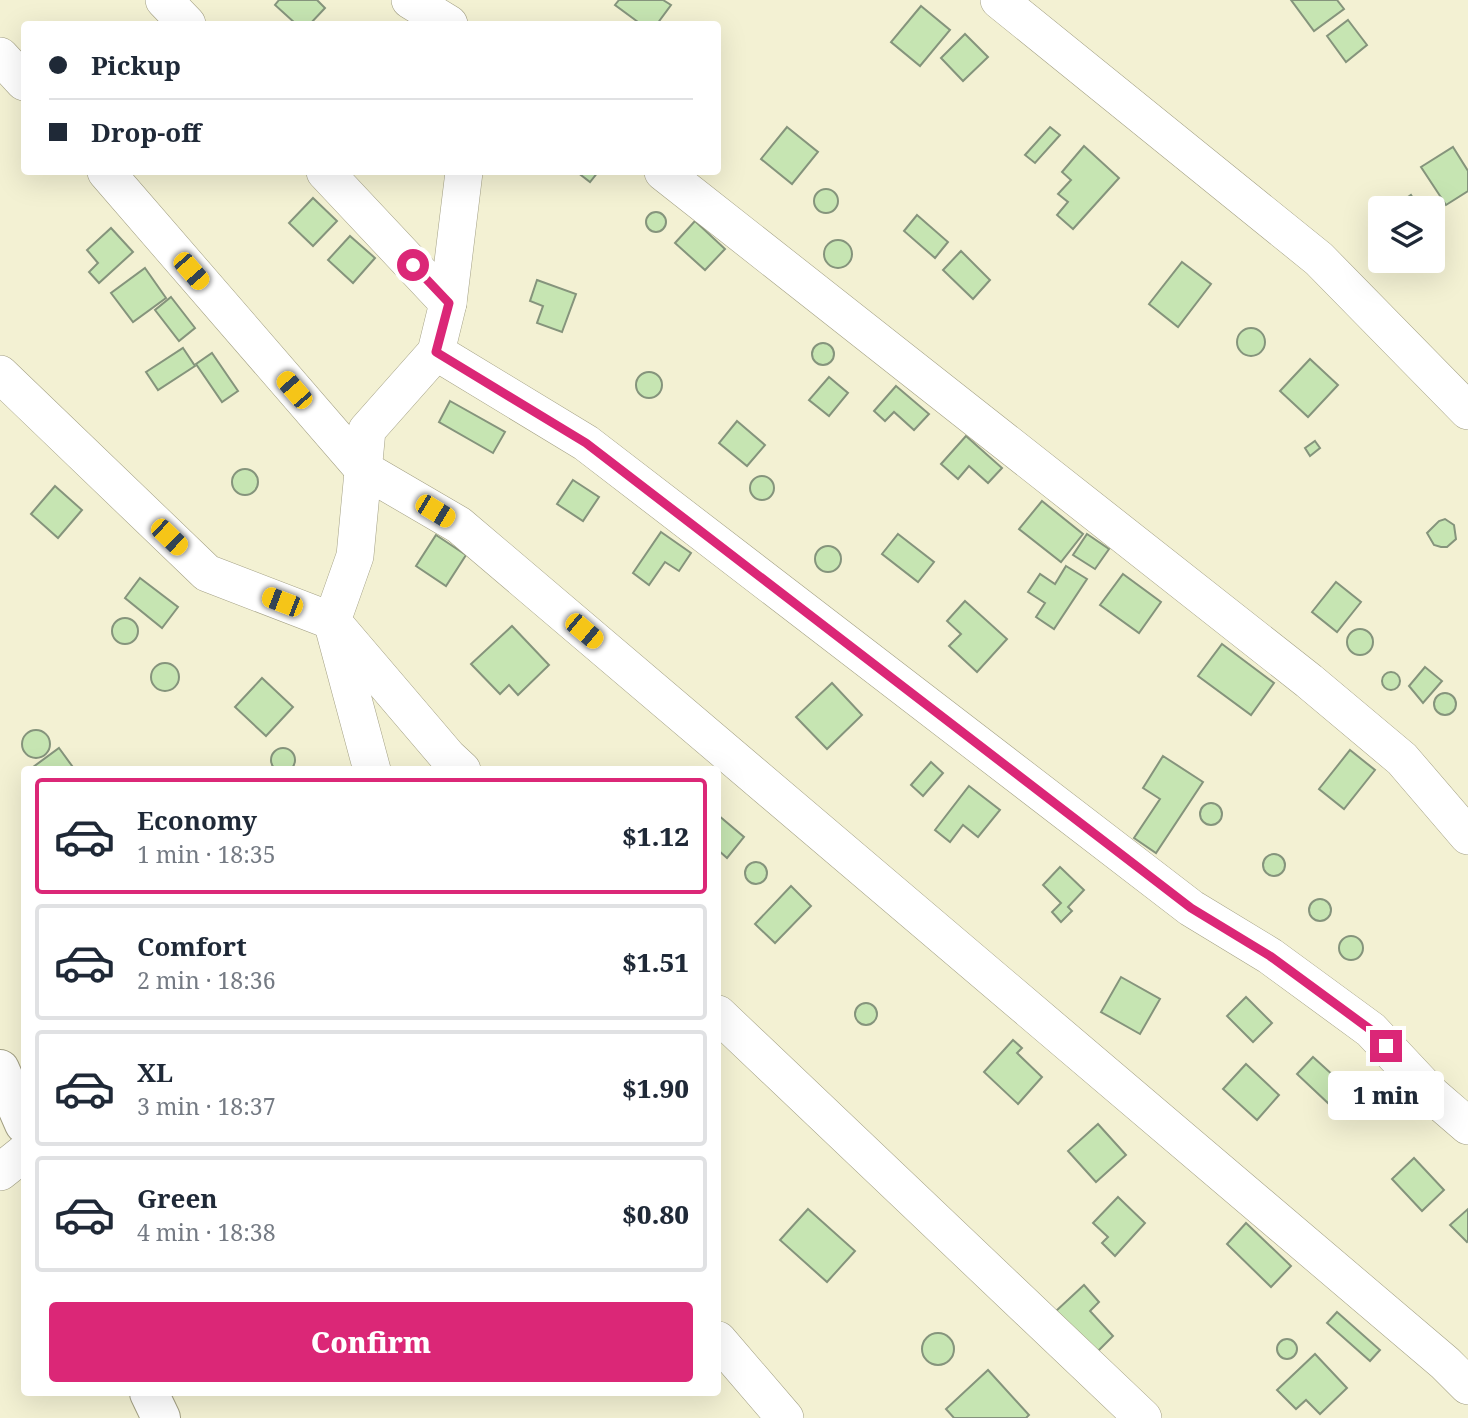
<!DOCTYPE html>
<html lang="en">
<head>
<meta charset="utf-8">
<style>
  body { margin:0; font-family:"Noto Serif",serif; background:#f6f6f7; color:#1f2937; height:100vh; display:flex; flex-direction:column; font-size:26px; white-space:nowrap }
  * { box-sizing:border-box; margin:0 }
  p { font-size:23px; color:#747a83 }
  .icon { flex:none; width:38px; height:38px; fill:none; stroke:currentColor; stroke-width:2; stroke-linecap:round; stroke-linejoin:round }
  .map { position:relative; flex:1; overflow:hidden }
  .drawer { position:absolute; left:21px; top:766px; width:700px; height:630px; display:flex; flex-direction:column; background:#fff; border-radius:7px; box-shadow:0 7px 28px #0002 }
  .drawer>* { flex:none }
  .guide { position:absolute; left:21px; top:21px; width:700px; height:154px; border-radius:7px; box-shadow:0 7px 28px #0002; display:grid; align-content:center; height:154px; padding:0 28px; background:#fff }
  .tools { position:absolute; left:1368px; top:196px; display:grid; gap:14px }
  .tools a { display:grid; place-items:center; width:77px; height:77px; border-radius:7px; background:#fff; box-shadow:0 7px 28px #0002; font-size:35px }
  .end { position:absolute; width:32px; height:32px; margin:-16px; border:9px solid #db2777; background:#fff; box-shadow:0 0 0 4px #fff }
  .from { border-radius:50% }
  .bubble { position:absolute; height:49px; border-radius:7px; background:#fff; box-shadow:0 7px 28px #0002; font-size:23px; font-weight:800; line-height:49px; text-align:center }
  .car { position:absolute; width:21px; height:42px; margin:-21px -10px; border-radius:9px; box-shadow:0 0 5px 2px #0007; background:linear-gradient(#f5c518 24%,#345 0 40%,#f5c518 0 76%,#345 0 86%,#f5c518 0) }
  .guide b { display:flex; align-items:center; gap:24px; height:66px; font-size:26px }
  .guide b+b { border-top:2px solid #e0e1e3 }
  .guide i { width:18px; height:18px; background:#1f2937 }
  ul { padding:12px 0 0; list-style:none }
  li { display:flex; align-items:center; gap:21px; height:116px; margin:0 14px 10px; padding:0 14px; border:4px solid #e0e1e3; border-radius:7px }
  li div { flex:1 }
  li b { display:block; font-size:26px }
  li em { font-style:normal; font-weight:800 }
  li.on { border-color:#db2777 }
  li>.icon { width:63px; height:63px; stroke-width:1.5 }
  .action { display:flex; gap:14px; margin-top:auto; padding:14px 28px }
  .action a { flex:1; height:80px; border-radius:7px; background:#db2777; color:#fff; font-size:28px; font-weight:800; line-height:80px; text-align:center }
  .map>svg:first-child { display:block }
  .building { fill:#c6e5b2; stroke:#85947c; stroke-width:2 }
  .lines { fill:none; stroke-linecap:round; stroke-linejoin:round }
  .minor-casing { stroke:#a3a084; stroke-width:38 }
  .major-casing { stroke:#a3a084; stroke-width:40 }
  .minor { stroke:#fff; stroke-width:37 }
  .major { stroke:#fff; stroke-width:38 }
  .route { stroke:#db2777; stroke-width:9 }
</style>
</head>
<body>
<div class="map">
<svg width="1468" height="1418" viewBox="0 0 1468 1418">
  <rect width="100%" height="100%" fill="#f3f1d3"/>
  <g class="building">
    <path d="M279 0H317L325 8 310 24H296L275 5Z"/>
    <path d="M619 0H663L671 5 657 24H637L638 22 615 5Z"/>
    <path d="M1291 0H1337L1344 9 1314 31Z"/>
    <path d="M921 6 950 30 920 66 891 42Z"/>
    <path d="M1348 20 1367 45 1346 62 1327 36Z"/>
    <path d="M965 34 988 57 963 81 941 58Z"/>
    <path d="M787 127 818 152 792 184 761 159Z"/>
    <path d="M1050 127 1060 135 1035 163 1025 155Z"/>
    <path d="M1084 146 1119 178 1073 229 1057 215 1068 202 1058 194 1071 180 1062 172Z"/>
    <path d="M1453 147 1468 171V191L1446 205 1421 167Z"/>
    <path d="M577 172H598L590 182Z"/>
    <circle cx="826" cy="201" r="12"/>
    <path d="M1411 195 1420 208H1392Z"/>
    <path d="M313 198 337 221 313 246 289 223Z"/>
    <circle cx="656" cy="222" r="10"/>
    <path d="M917 215 948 242 935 258 904 231Z"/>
    <path d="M695 221 725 249 705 270 675 243Z"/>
    <path d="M111 228 133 252 99 283 89 272 98 263 87 250Z"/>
    <path d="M350 236 375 258 353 283 328 260Z"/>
    <circle cx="838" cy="254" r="14"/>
    <path d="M961 251 990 280 973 299 943 270Z"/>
    <path d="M1182 262 1211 284 1178 327 1149 304Z"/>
    <path d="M145 268 166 298 133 322 111 293Z"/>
    <path d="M537 280 576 294 562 332 537 323 543 306 530 301Z"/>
    <path d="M171 297 195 328 179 341 155 310Z"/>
    <circle cx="1251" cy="342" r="14"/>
    <circle cx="823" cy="354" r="11"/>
    <path d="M183 348 195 366 158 390 146 372Z"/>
    <path d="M212 353 238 391 222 402 196 364Z"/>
    <path d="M1310 359 1338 385 1308 417 1280 391Z"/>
    <circle cx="649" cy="385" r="13"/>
    <path d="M829 377 848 393 829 416 809 400Z"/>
    <path d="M896 386 929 414 914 430 894 412 885 421 874 411Z"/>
    <path d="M450 401 505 432 493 453 439 422Z"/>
    <path d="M737 421 765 445 747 466 719 443Z"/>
    <path d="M966 436 1002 468 988 483 969 466 958 479 941 464Z"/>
    <path d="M1315 441 1320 448 1310 456 1305 448Z"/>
    <circle cx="245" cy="482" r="13"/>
    <circle cx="762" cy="488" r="12"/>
    <path d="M573 480 599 497 583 521 557 504Z"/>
    <path d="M55 486 82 510 58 538 31 514Z"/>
    <path d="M1042 501 1083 534 1061 562 1019 529Z"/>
    <path d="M1445 519 1454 525 1456 539 1447 547H1441L1434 545 1427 533 1439 521Z"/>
    <path d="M661 532 691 553 679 571 665 562 649 585 633 573Z"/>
    <path d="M898 534 934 562 918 582 882 554Z"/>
    <path d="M1087 534 1109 549 1095 569 1073 555Z"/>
    <path d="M436 535 466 555 446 586 416 566Z"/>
    <circle cx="828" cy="559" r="13"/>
    <path d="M1066 566 1087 579 1054 629 1036 617 1045 603 1028 592 1040 574 1055 584Z"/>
    <path d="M1123 574 1161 602 1139 633 1100 605Z"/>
    <path d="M140 578 178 607 162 628 125 598Z"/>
    <path d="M1336 582 1361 602 1337 632 1312 612Z"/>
    <path d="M965 601 1007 639 977 672 949 646 961 634 947 621Z"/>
    <circle cx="125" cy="631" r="13"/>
    <path d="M512 626 549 665 518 695 509 685 500 694 471 664Z"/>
    <circle cx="1360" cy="642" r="13"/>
    <path d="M1222 644 1274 683 1251 715 1198 676Z"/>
    <circle cx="165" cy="677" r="14"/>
    <path d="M1425 667 1442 681 1423 703 1409 686Z"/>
    <circle cx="1391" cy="681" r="9"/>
    <path d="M262 678 293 707 266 736 235 707Z"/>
    <path d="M832 683 862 715 827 749 796 717Z"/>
    <circle cx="1445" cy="704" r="11"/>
    <circle cx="36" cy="744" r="14"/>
    <path d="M59 748 75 770H29Z"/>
    <circle cx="283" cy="760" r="12"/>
    <path d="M1350 750 1375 770 1344 809 1319 789Z"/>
    <path d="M1163 756 1203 782 1156 853 1134 838 1160 799 1143 788Z"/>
    <path d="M931 762 943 773 923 796 911 785Z"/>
    <path d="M969 786 1000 810 978 837 963 825 950 842 935 830Z"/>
    <circle cx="1211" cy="814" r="11"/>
    <path d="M718 815 744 837 727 858 718 850Z"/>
    <circle cx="1274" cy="865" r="11"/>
    <circle cx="756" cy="873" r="11"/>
    <path d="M1060 867 1084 890 1068 907 1072 911 1061 922 1052 912 1061 903 1043 885Z"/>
    <path d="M791 886 811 906 775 943 755 924Z"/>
    <circle cx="1320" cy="910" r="11"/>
    <circle cx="1351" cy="948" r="12"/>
    <path d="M1121 977 1160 999 1140 1034 1101 1012Z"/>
    <path d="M1246 997 1272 1023 1253 1042 1227 1016Z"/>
    <circle cx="866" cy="1014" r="11"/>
    <path d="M1013 1040 1022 1048 1017 1053 1042 1077 1018 1104 984 1072Z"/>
    <path d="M1313 1057 1346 1087 1329 1104 1297 1074Z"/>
    <path d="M1246 1064 1279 1095 1257 1120 1223 1089Z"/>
    <path d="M1098 1124 1126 1155 1096 1182 1068 1151Z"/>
    <path d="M1414 1158 1444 1190 1422 1211 1392 1179Z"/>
    <path d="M1118 1197 1145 1223 1115 1256 1102 1243 1108 1237 1093 1223Z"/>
    <path d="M808 1209 855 1251 827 1282 780 1240Z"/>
    <path d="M1468 1209V1241L1467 1242 1450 1225Z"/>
    <path d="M1246 1223 1291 1266 1271 1287 1227 1244Z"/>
    <path d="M1084 1285 1099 1302 1090 1311 1113 1336 1096 1353 1056 1311Z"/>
    <path d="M1337 1312 1380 1350 1370 1361 1327 1323Z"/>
    <circle cx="938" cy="1349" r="16"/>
    <circle cx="1287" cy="1349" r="10"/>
    <path d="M1315 1354 1347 1388 1320 1414 1306 1400 1296 1409 1277 1390Z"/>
    <path d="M988 1370 1029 1415 1026 1418H954L946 1409Z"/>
  </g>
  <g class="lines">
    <defs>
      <g id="minor">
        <path d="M164 0 187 24"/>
        <path d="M410 0 449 24"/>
        <path d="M999 0 1319 259 1468 411"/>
        <path d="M0 56 24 82"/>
        <path d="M106 172 363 469 459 525 1445 1363 1468 1386"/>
        <path d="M325 172 448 303"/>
        <path d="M663 172 1309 681 1402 759 1468 836"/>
        <path d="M436 352 586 443 1191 908 1270 956 1371 1030 1432 1095 1468 1126"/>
        <path d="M0 374 207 573 332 621 448 757 462 770"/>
        <path d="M372 770 332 621 355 556 367 430 436 352 448 303 464 172"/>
        <path d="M718 1014 1143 1418"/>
        <path d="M0 1172 24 1153"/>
        <path d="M718 1340 785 1418"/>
      </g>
      <g id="major">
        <path d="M0 1069 24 1124"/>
        <path d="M149 1393 161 1418"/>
      </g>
    </defs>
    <use href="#minor" class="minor-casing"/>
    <use href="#major" class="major-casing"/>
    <use href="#minor" class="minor"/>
    <use href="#major" class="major"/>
  </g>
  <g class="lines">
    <path class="route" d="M413 265 449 303 436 352 586 443 1191 908 1270 956 1371 1030 1386 1046"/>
  </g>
</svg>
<div class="tools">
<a><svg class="icon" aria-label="layers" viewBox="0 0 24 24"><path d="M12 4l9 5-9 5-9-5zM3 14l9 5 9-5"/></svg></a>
</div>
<i class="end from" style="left:413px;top:265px"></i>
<i class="end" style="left:1386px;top:1046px"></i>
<div class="bubble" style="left:1328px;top:1071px;width:116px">1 min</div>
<i class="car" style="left:191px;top:271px;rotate:139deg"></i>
<i class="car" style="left:294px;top:390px;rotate:319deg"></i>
<i class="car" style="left:435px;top:511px;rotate:121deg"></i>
<i class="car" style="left:169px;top:537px;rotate:134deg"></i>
<i class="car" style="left:282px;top:602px;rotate:291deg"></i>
<i class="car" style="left:584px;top:631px;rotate:130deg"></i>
<div class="guide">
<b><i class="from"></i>Pickup</b>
<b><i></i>Drop-off</b>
</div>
<section class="drawer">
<ul>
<li class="on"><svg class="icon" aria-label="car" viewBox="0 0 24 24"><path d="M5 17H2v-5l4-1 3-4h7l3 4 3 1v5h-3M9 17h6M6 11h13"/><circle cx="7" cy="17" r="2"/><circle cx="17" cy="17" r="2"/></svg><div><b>Economy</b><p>1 min · 18:35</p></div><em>$1.12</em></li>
<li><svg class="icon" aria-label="car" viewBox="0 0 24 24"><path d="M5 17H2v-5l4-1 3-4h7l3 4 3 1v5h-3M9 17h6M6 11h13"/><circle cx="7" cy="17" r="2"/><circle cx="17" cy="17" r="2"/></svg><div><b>Comfort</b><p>2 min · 18:36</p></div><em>$1.51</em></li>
<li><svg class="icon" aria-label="car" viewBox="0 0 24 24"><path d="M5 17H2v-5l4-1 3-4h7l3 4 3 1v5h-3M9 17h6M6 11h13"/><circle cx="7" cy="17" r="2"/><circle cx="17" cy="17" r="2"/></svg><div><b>XL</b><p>3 min · 18:37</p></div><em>$1.90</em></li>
<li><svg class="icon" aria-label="car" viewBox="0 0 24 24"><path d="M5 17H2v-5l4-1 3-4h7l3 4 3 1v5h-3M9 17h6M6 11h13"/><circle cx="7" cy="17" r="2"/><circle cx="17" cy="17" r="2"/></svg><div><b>Green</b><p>4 min · 18:38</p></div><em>$0.80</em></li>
</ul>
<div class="action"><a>Confirm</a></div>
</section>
</div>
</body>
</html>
